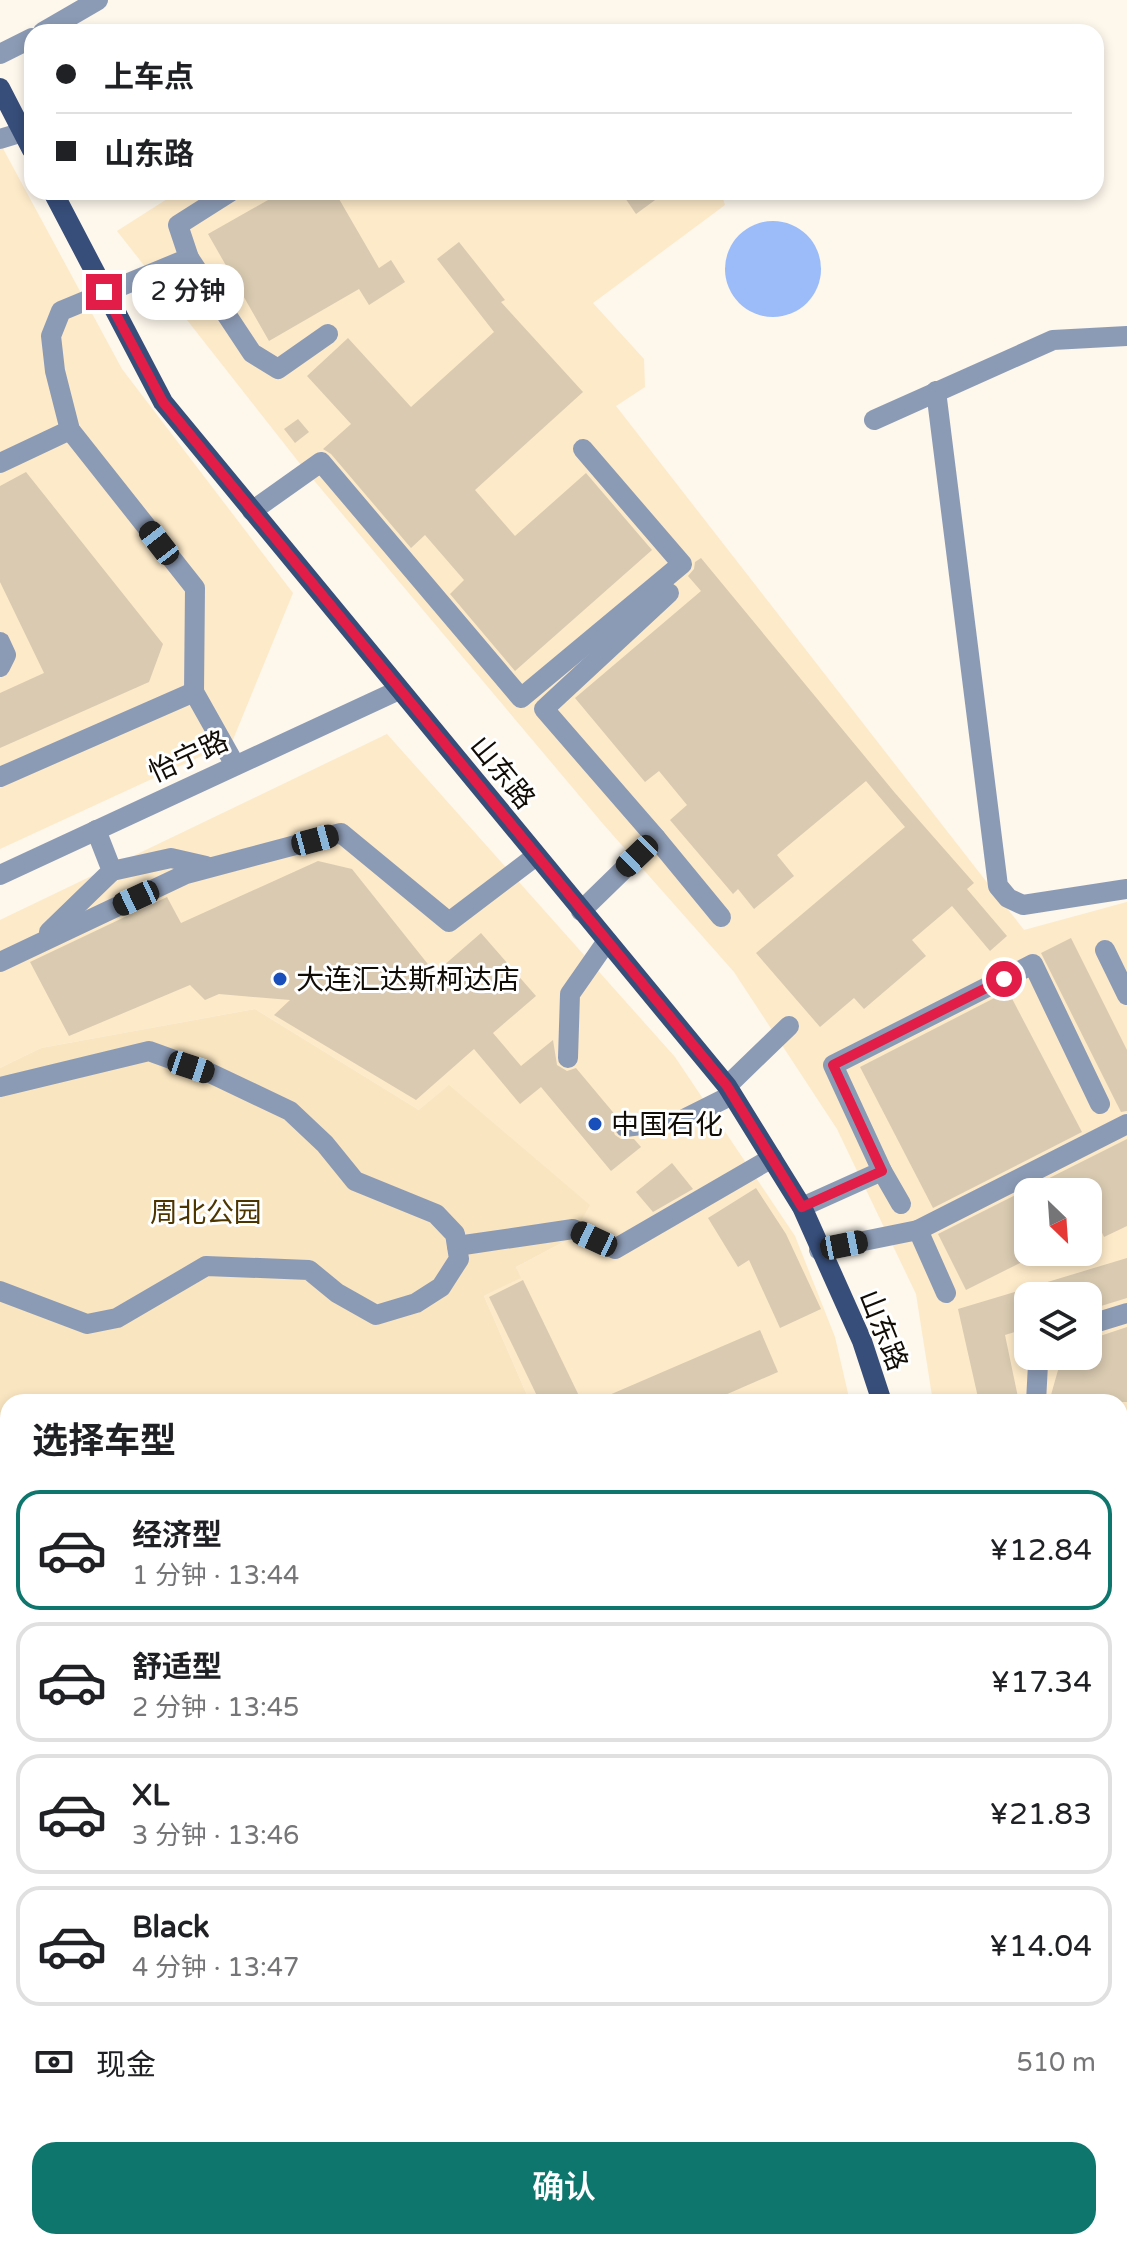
<!DOCTYPE html>
<html lang="zh">
<head>
<meta charset="utf-8">
<style>
  body { margin:0; font-family:"Varela Round","Noto Sans SC",sans-serif; background:#f6f6f6; color:#202124; height:100vh; display:flex; flex-direction:column; font-size:30px; white-space:nowrap }
  * { box-sizing:border-box; margin:0 }
  p { font-size:26px; color:#757577 }
  .icon { flex:none; width:44px; height:44px; fill:none; stroke:currentColor; stroke-width:2; stroke-linecap:round; stroke-linejoin:round }
  .map { position:relative; flex:1; overflow:hidden }
  .sheet { position:absolute; left:0px; top:1394px; width:1128px; height:856px; display:flex; flex-direction:column; background:#fff; border-radius:24px 24px 0 0; box-shadow:0 4px 12px #0003 }
  .sheet>* { flex:none }
  .top-card { position:absolute; left:24px; top:24px; width:1080px; height:176px; border-radius:24px; box-shadow:0 4px 12px #0003; display:grid; align-content:center; height:176px; padding:0 32px; background:#fff }
  .needle { width:52px; rotate:155deg }
  .buttons { position:absolute; left:1014px; top:1178px; display:grid; gap:16px }
  .buttons a { display:grid; place-items:center; width:88px; height:88px; border-radius:16px; background:#fff; box-shadow:0 4px 12px #0003; font-size:40px }
  .end { position:absolute; width:36px; height:36px; margin:-18px; border:10px solid #e11d48; background:#fff; box-shadow:0 0 0 4px #fff }
  .from { border-radius:50% }
  .bubble { position:absolute; height:56px; border-radius:24px; background:#fff; box-shadow:0 4px 12px #0003; font-size:26px; font-weight:600; line-height:56px; text-align:center }
  .car { position:absolute; width:24px; height:48px; margin:-24px -12px; border-radius:10px; box-shadow:0 0 6px 2px #0007; background:linear-gradient(#222 24%,#8ab4d8 0 40%,#222 0 76%,#8ab4d8 0 86%,#222 0) }
  .top-card b { display:flex; align-items:center; gap:28px; height:76px; font-size:30px }
  .top-card b+b { border-top:2px solid #e0e0e0 }
  .top-card i { width:20px; height:20px; background:#202124 }
  ul { padding:0; list-style:none }
  li { display:flex; align-items:center; gap:24px; height:120px; margin:0 16px 12px; padding:0 16px; border:4px solid #e0e0e0; border-radius:24px }
  li div { flex:1 }
  li b { display:block; font-size:30px }
  li em { font-style:normal; font-weight:600 }
  li.selected { border-color:#0f766e }
  li>.icon { width:72px; height:72px; stroke-width:1.5 }
  h2 { padding:0 32px; font-size:36px; line-height:96px }
  .pay { display:flex; align-items:center; gap:20px; height:88px; padding:0 32px; font-size:30px }
  .pay p { margin-inline-start:auto }
  .cta { display:flex; gap:16px; margin-top:auto; padding:16px 32px }
  .cta a { flex:1; height:92px; border-radius:24px; background:#0f766e; color:#fff; font-size:32px; font-weight:600; line-height:92px; text-align:center }
  .map>svg:first-child { display:block }
  .built { fill:#fdeac9; fill-rule:evenodd }
  .green { fill:#f9e5c0 }
  .water { fill:#9bbcf8 }
  .building { fill:#d9cab1 }
  .lines { fill:none; stroke-linecap:round; stroke-linejoin:round }
  .path { stroke:#aaa49b; stroke-width:4; stroke-dasharray:2 6; stroke-linecap:butt }
  .minor { stroke:#8c9bb5; stroke-width:20 }
  .major { stroke:#374e7a; stroke-width:20 }
  .route { stroke:#e11d48; stroke-width:10 }
  .poi-dot { fill:#194fbb; stroke:#fff; stroke-width:3 }
  .labels { text-anchor:middle; stroke-width:6; stroke-linejoin:round; paint-order:stroke }
  .street-label { font-size:28px; fill:#110c05; stroke:#fff }
  .poi-label { font-size:28px; fill:#110c05; stroke:#fff; text-anchor:start }
  .park-label { font-size:28px; fill:#4d3500; stroke:#fff }
</style>
</head>
<body>
<div class="map">
<svg width="1127" height="2250" viewBox="0 0 1127 2250">
  <rect width="100%" height="100%" fill="#fdf7ec"/>
  <g class="built">
    <path d="M0 143 122 369 293 593 232 742 0 849Z"/>
    <path d="M178 192H721L725 205 593 303 644 359 645 387 616 406 1024 930 1127 902V1558L1120 1556V1402H933L916 1294 837 1129 734 972 604 825 301 465 117 231ZM1028 1192H1088V1252H1028ZM1028 1296H1088V1356H1028Z"/>
    <path d="M387 734 675 1057 795 1236 835 1337 850 1402H530L484 1296 520 1278 516 1267 571 1238 419 1110 255 1009 41 1048 0 1068V920Z"/>
    <path d="M8 1754V2211L0 2192V1757Z"/>
    <path d="M21 2242H192L174 2250H24Z"/>
  </g>
  <path class="green" d="M255 1009 419 1110 449 1085 590 1205 571 1238 516 1267 521 1278 484 1296 530 1402H8V1654L0 1648V1068L41 1048Z"/>
  <circle class="water" cx="773" cy="269" r="48"/>
  <g class="building">
    <path d="M282 192H335L379 268 391 260 405 282 369 305 359 289 269 341 208 234Z"/>
    <path d="M621 192H666L636 214Z"/>
    <path d="M459 242 505 300 501 302 583 392 475 490 515 536 586 473 652 550 515 671 450 594 464 580 425 535 411 548 331 454 323 449 351 424 307 376 348 338 411 407 494 332 437 259Z"/>
    <path d="M298 419 309 432 295 443 284 429Z"/>
    <path d="M26 472 163 644 149 682 0 748V693L44 673 0 582V486Z"/>
    <path d="M701 558 895 793 974 883 967 889 1007 936 990 951 952 906 912 940 926 956 864 1009 854 998 820 1027 756 953 905 827 866 781 777 855 794 876 754 909 738 889 733 894 670 820 687 805 659 771 645 782 575 698 701 591 688 576 694 569 695 562Z"/>
    <path d="M318 861 352 869 435 973 481 933 536 996 493 1033 521 1066 553 1040 557 1065 567 1071 576 1068 617 1117 612 1128 615 1135 621 1139H634L641 1147 611 1171 541 1087 520 1104 474 1049 416 1100 274 1015 290 1000 219 994 205 1000 190 985 69 1036 30 962 167 897 181 923Z"/>
    <path d="M1071 938 1127 1050V1111L1121 1112 1041 953Z"/>
    <path d="M1008 991 1082 1132 933 1208 860 1067Z"/>
    <path d="M1127 1139V1226L1104 1237 1098 1224 1088 1229V1192H1028V1259L966 1290 938 1234Z"/>
    <path d="M672 1163 693 1189 653 1212 636 1192Z"/>
    <path d="M756 1188 786 1234 821 1309 780 1328 749 1260 738 1267 708 1218Z"/>
    <path d="M1127 1258V1298L1088 1310V1296H1028V1328L1005 1335 1019 1402H979L958 1309Z"/>
    <path d="M523 1280 582 1402H540L489 1297Z"/>
    <path d="M1127 1327V1402H1049L1062 1356H1088V1340Z"/>
    <path d="M760 1330 778 1372 709 1402H593Z"/>
  </g>
  <g class="lines">
    <g class="path">
      <path d="M1005 2242 1007 2250"/>
      <path d="M1110 2242 1111 2250"/>
    </g>
    <g class="minor">
      <path d="M43 32 98 0"/>
      <path d="M0 54 32 38"/>
      <path d="M0 139 23 132"/>
      <path d="M230 192 178 225 189 258 61 311 51 336 55 371 70 430 195 588 194 692 235 765"/>
      <path d="M189 258 252 353 278 369 328 334"/>
      <path d="M936 391 998 886 1008 898 1023 905 1127 889"/>
      <path d="M874 420 1053 340 1127 336"/>
      <path d="M0 463 70 430"/>
      <path d="M252 511 321 462 521 698 682 564 583 449"/>
      <path d="M0 642 6 655 0 667"/>
      <path d="M0 777 194 692"/>
      <path d="M656 838 721 917"/>
      <path d="M112 871 171 858 206 866"/>
      <path d="M0 875 399 690"/>
      <path d="M581 911 656 838 544 709 669 593"/>
      <path d="M49 932 112 871 96 830"/>
      <path d="M1105 950 1127 995"/>
      <path d="M0 962 186 874 341 833 449 922 536 856"/>
      <path d="M568 1058 570 994 607 941"/>
      <path d="M727 1086 789 1026"/>
      <path d="M0 1087 149 1051 210 1073 290 1111 325 1144 355 1181 436 1214 455 1234 459 1259 441 1287 416 1303 376 1315 337 1293 309 1270 206 1266 117 1318 87 1324 0 1291"/>
      <path d="M625 1127 682 1120 732 1095"/>
      <path d="M882 1171 901 1204"/>
      <path d="M802 1207 882 1171 833 1065 1033 964 1100 1104"/>
      <path d="M918 1230 1127 1124"/>
      <path d="M457 1246 573 1229 615 1249 772 1158"/>
      <path d="M819 1250 918 1230 946 1293"/>
      <path d="M1088 1325 1127 1313"/>
      <path d="M1036 1402 1038 1364 1046 1356"/>
      <path d="M1120 1484 1127 1485"/>
      <path d="M0 1506 8 1507"/>
      <path d="M1120 1562 1127 1563"/>
      <path d="M0 1682 8 1689"/>
      <path d="M0 1734 8 1731"/>
      <path d="M1120 1798 1127 1812"/>
      <path d="M0 1893 8 1919"/>
      <path d="M1120 1900 1127 1892"/>
      <path d="M0 2191 8 2188"/>
      <path d="M191 2250 209 2242"/>
    </g>
    <g class="major">
      <path d="M0 88 32 150"/>
      <path d="M53 192 163 402 727 1086 802 1207 862 1341 882 1402"/>
      <path d="M1058 2242 1059 2250"/>
    </g>
  </g>
  <g class="lines">
    <path class="route" d="M104 292 163 402 727 1086 802 1207 882 1171 833 1065 1004 979"/>
  </g>
  <g class="poi-dot">
    <circle cx="280" cy="979" r="8"/>
    <circle cx="595" cy="1124" r="8"/>
  </g>
  <g class="labels">
    <g class="street-label">
      <text transform="translate(188 756) rotate(-25)" y="10">怡宁路</text>
      <text transform="translate(503 772) rotate(51)" y="10">山东路</text>
      <text transform="translate(884 1330) rotate(68)" y="10">山东路</text>
    </g>
    <g class="poi-label">
      <text x="296" y="989">大连汇达斯柯达店</text>
      <text x="611" y="1134">中国石化</text>
    </g>
    <g class="park-label">
      <text x="206" y="1222">周北公园</text>
    </g>
  </g>
</svg>
<div class="buttons">
<a><svg class="needle" viewBox="-14 -14 28 28"><path d="M0-13l5 13h-10z" fill="#e53935"/><path d="M0 13l5-13h-10z" fill="#757577"/></svg></a>
<a><svg class="icon" aria-label="layers" viewBox="0 0 24 24"><path d="M12 4l9 5-9 5-9-5zM3 14l9 5 9-5"/></svg></a>
</div>
<i class="end from" style="left:1004px;top:979px"></i>
<i class="end" style="left:104px;top:292px"></i>
<div class="bubble" style="left:132px;top:264px;width:112px">2 分钟</div>
<i class="car" style="left:159px;top:543px;rotate:322deg"></i>
<i class="car" style="left:315px;top:840px;rotate:75deg"></i>
<i class="car" style="left:637px;top:856px;rotate:226deg"></i>
<i class="car" style="left:136px;top:898px;rotate:245deg"></i>
<i class="car" style="left:191px;top:1067px;rotate:108deg"></i>
<i class="car" style="left:594px;top:1239px;rotate:295deg"></i>
<i class="car" style="left:844px;top:1245px;rotate:79deg"></i>
<div class="top-card">
<b><i class="from"></i>上车点</b>
<b><i></i>山东路</b>
</div>
<section class="sheet">
<h2>选择车型</h2>
<ul>
<li class="selected"><svg class="icon" aria-label="car" viewBox="0 0 24 24"><path d="M5 17H2v-5l4-1 3-4h7l3 4 3 1v5h-3M9 17h6M6 11h13"/><circle cx="7" cy="17" r="2"/><circle cx="17" cy="17" r="2"/></svg><div><b>经济型</b><p>1 分钟 · 13:44</p></div><em>¥12.84</em></li>
<li><svg class="icon" aria-label="car" viewBox="0 0 24 24"><path d="M5 17H2v-5l4-1 3-4h7l3 4 3 1v5h-3M9 17h6M6 11h13"/><circle cx="7" cy="17" r="2"/><circle cx="17" cy="17" r="2"/></svg><div><b>舒适型</b><p>2 分钟 · 13:45</p></div><em>¥17.34</em></li>
<li><svg class="icon" aria-label="car" viewBox="0 0 24 24"><path d="M5 17H2v-5l4-1 3-4h7l3 4 3 1v5h-3M9 17h6M6 11h13"/><circle cx="7" cy="17" r="2"/><circle cx="17" cy="17" r="2"/></svg><div><b>XL</b><p>3 分钟 · 13:46</p></div><em>¥21.83</em></li>
<li><svg class="icon" aria-label="car" viewBox="0 0 24 24"><path d="M5 17H2v-5l4-1 3-4h7l3 4 3 1v5h-3M9 17h6M6 11h13"/><circle cx="7" cy="17" r="2"/><circle cx="17" cy="17" r="2"/></svg><div><b>Black</b><p>4 分钟 · 13:47</p></div><em>¥14.04</em></li>
</ul>
<div class="pay"><svg class="icon" aria-label="cash" viewBox="0 0 24 24"><path d="M3 7h18v10H3z"/><circle cx="12" cy="12" r="2"/></svg>现金<p>510 m</p></div>
<div class="cta"><a>确认</a></div>
</section>
</div>
</body>
</html>
